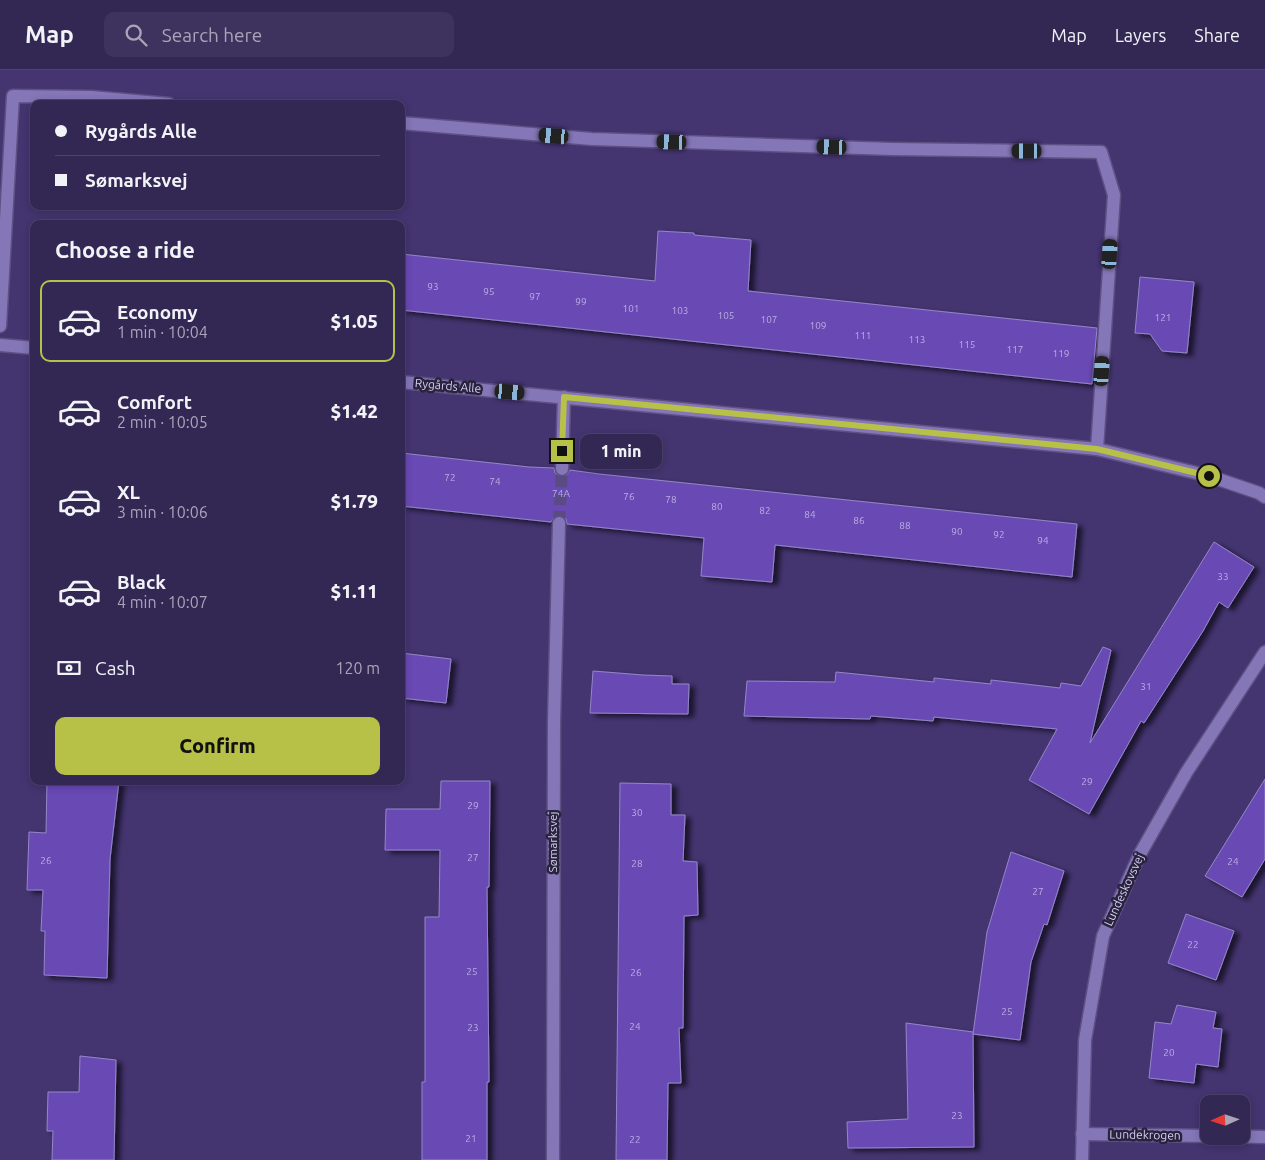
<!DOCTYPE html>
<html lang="en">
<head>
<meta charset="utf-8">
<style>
  body { margin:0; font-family:Ubuntu,sans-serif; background:#3e335e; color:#f1f3f6; height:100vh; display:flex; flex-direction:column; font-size:19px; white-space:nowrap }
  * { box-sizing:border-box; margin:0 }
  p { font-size:16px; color:#a9a5b8 }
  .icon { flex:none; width:28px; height:28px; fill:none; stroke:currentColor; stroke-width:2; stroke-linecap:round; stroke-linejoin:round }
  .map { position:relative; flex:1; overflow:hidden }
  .drawer { position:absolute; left:30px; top:150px; width:375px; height:565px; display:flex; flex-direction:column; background:#332754; border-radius:10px; box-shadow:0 2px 8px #0003,0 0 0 1px #4e446b }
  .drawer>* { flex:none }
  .hud { position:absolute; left:30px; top:30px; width:375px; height:110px; border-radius:10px; box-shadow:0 2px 8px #0003,0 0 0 1px #4e446b; display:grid; align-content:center; height:110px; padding:0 25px; background:#332754 }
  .needle { width:32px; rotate:267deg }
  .fabs { position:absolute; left:1200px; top:1025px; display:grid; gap:10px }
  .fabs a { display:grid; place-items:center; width:50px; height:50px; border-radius:10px; background:#332754; box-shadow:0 2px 8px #0003,0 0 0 1px #4e446b; font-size:25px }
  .end { position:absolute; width:22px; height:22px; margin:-11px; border:6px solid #b8c147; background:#111; box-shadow:0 0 0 2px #111 }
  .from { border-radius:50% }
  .bubble { position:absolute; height:35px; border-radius:10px; background:#332754; box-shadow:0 2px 8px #0003,0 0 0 1px #4e446b; font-size:16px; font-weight:800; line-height:35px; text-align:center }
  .car { position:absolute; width:15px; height:30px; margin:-15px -8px; border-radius:6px; box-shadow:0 0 4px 1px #0007; background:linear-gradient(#222 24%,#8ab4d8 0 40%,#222 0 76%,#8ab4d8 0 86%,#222 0) }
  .hud b { display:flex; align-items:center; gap:18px; height:48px; font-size:19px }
  .hud b+b { border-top:1px solid #4e446b }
  .hud i { width:12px; height:12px; background:#f1f3f6 }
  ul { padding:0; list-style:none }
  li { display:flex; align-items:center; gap:15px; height:82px; margin:0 10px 8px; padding:0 15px; border:2px solid transparent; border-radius:10px }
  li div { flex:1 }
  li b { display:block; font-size:19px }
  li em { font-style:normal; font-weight:800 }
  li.current { border-color:#b8c147 }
  li>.icon { width:45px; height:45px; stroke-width:1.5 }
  h2 { padding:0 25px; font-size:22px; line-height:60px }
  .pay { display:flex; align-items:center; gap:12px; height:55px; padding:0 25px; font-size:19px }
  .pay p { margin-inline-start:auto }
  .button { display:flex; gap:10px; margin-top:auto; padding:10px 25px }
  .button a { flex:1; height:58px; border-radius:10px; background:#b8c147; color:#111; font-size:20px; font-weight:800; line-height:58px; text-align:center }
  header { display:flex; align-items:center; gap:30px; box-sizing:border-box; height:70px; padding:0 25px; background:#332754; border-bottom:1px solid #4e446b }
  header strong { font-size:24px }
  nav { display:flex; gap:28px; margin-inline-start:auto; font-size:18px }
  .search { width:350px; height:45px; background:#3e335e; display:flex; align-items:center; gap:12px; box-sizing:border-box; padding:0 18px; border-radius:10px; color:#a9a5b8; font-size:19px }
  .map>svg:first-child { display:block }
  .building { fill:#694ab4; stroke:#9486c9; filter:url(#shadow) }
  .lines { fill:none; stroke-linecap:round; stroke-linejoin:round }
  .minor-tunnel { stroke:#5a4b84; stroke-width:12; stroke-dasharray:12 6; stroke-linecap:butt }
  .service-casing { stroke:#5e5083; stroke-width:15 }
  .minor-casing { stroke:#5e5083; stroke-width:15 }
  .service { stroke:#8476b7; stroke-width:12 }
  .minor { stroke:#8476b7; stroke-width:12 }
  .route { stroke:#b8c147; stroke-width:6 }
  .labels { text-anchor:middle; stroke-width:5; stroke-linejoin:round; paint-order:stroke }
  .number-label { font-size:10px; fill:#bbaee4 }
  .street-label { font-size:12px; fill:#d6d0f4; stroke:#29233e }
</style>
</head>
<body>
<header>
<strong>Map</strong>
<div class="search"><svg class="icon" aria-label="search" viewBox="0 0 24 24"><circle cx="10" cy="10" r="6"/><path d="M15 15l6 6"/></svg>Search here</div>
<nav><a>Map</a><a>Layers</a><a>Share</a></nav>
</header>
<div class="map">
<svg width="1265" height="1090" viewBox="0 0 1265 1090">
  <defs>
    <filter id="shadow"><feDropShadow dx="5.5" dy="3" stdDeviation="2.5" flood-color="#0009"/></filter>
  </defs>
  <rect width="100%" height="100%" fill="#443470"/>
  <g class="building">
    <path d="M658 161 694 163V165L751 170 748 221 1097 258 1092 314 401 240V184L655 211Z"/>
    <path d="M1140 207 1194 212 1187 283 1162 281 1150 264 1135 263Z"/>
    <path d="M401 383 529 397 554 398 555 403 561 407 566 406 570 400 599 404 1077 454 1072 507 775 475 772 512 701 506 704 468 567 454 566 449 560 445 555 446 551 452 401 436Z"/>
    <path d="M1214 472 1254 497 1228 538 1219 532 1203 561 1144 653 1141 651 1089 744 1029 710 1057 659 934 647 933 651 871 646 870 649 744 646 747 611 835 612 836 602 934 612V608L991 614V610L1060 618 1061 613 1081 616 1103 577 1111 580 1090 673Z"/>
    <path d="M401 583 451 589 446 633 401 628Z"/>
    <path d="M593 601 643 605 672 606V614H689L688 644 590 643Z"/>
    <path d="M1265 709V789L1242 827 1205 806Z"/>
    <path d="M47 711H119L110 789 107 908 44 905 45 861H41L43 820H27L29 762 46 763Z"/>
    <path d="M441 711H490L489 817H487L489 1012H487V1090H422V1012H425V847H439L440 780H385L386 739H440Z"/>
    <path d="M620 713 671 714V745H685L683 791 697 792 698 845 684 846 683 958H679L681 1013H668L667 1090H616Z"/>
    <path d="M1011 782 1064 801 1047 855 1044 854 1031 892 1020 970 973 964 987 862Z"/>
    <path d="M1186 844 1234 861 1216 910 1168 893Z"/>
    <path d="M1177 935 1216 942 1213 958 1222 959 1218 997 1196 994 1194 1013 1149 1008 1155 952 1171 954Z"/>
    <path d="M906 953 973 962 974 1077 848 1078 847 1052 908 1049Z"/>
    <path d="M80 986 116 990 114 1090H52L53 1061H47L48 1022H79Z"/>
  </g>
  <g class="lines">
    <path class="minor-tunnel" d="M559 453 562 399"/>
    <defs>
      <g id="service">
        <path d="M401 53 592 69 892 79 1101 82 1114 125 1097 379"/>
        <path d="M0 256 13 26 91 27 169 34"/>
      </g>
      <g id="minor">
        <path d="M0 275 34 278"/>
        <path d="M401 312 1097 379 1209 406 1259 423 1265 427"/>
        <path d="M562 399 564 327"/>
        <path d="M1082 1064 1209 1066"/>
        <path d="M1221 1066 1265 1067"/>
        <path d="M553 1090 554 652 559 453"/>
        <path d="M1082 1090 1085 970 1103 866 1140 784 1186 703 1265 582"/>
      </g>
    </defs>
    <use href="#service" class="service-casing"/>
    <use href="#minor" class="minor-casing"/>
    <use href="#service" class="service"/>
    <use href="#minor" class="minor"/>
  </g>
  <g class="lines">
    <path class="route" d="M562 381 564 327 1097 379 1209 406"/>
  </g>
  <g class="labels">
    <g class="number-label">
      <text x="433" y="220">93</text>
      <text x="489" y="225">95</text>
      <text x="535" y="230">97</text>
      <text x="581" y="235">99</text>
      <text x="631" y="242">101</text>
      <text x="680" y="244">103</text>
      <text x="726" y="249">105</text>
      <text x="1163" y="251">121</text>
      <text x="769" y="253">107</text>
      <text x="818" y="259">109</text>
      <text x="863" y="269">111</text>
      <text x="917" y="273">113</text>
      <text x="967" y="278">115</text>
      <text x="1015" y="283">117</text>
      <text x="1061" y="287">119</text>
      <text x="450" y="411">72</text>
      <text x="495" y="415">74</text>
      <text x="561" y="427">74A</text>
      <text x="629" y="430">76</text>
      <text x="671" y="433">78</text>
      <text x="717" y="440">80</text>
      <text x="765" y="444">82</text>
      <text x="810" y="448">84</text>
      <text x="859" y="454">86</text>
      <text x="905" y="459">88</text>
      <text x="957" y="465">90</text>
      <text x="999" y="468">92</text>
      <text x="1043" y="474">94</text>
      <text x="1223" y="510">33</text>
      <text x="1146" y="620">31</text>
      <text x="1087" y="715">29</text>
      <text x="473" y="739">29</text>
      <text x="637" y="746">30</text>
      <text x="473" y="791">27</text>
      <text x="46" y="794">26</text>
      <text x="1233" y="795">24</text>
      <text x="637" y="797">28</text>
      <text x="1038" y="825">27</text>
      <text x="1193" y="878">22</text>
      <text x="472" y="905">25</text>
      <text x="636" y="906">26</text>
      <text x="1007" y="945">25</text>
      <text x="635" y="960">24</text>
      <text x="473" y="961">23</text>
      <text x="1169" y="986">20</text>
      <text x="957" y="1049">23</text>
      <text x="471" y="1072">21</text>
      <text x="635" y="1073">22</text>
    </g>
    <g class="street-label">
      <text transform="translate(448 316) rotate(5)" y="4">Rygårds Alle</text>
      <text transform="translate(553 772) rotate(-90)" y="4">Sømarksvej</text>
      <text transform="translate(1124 820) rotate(-65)" y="4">Lundeskovsvej</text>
      <text transform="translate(1145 1065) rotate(1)" y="4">Lundekrogen</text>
    </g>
  </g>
</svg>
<div class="fabs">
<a><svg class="needle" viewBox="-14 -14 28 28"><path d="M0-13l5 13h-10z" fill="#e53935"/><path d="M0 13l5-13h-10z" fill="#a9a5b8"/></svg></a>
</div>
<i class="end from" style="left:1209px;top:406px"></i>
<i class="end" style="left:562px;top:381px"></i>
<div class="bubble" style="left:580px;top:364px;width:82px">1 min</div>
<i class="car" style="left:554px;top:66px;rotate:275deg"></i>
<i class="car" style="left:672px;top:72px;rotate:272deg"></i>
<i class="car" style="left:832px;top:77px;rotate:272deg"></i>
<i class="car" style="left:1027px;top:81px;rotate:270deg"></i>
<i class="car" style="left:1110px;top:184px;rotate:4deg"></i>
<i class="car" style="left:1102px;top:301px;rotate:4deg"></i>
<i class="car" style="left:510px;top:322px;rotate:95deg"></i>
<div class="hud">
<b><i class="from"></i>Rygårds Alle</b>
<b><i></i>Sømarksvej</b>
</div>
<section class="drawer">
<h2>Choose a ride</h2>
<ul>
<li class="current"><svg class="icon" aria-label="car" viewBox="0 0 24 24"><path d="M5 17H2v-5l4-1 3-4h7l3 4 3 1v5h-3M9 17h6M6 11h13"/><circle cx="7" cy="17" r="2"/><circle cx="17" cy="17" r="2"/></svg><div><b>Economy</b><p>1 min · 10:04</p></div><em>$1.05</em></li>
<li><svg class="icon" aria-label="car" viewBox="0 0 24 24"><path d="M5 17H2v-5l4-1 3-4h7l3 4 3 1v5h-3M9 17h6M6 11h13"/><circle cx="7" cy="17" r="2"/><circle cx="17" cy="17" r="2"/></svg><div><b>Comfort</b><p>2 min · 10:05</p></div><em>$1.42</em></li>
<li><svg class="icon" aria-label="car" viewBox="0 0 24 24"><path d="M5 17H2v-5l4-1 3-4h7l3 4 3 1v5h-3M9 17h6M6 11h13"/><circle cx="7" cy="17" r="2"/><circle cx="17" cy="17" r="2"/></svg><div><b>XL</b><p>3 min · 10:06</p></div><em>$1.79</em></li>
<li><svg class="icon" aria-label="car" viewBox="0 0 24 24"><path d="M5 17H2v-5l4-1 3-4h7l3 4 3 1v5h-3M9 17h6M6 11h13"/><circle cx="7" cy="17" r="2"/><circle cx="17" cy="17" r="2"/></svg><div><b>Black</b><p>4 min · 10:07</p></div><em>$1.11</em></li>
</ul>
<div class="pay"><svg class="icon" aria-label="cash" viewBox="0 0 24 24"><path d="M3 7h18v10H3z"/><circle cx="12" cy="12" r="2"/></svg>Cash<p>120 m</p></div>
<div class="button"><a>Confirm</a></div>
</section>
</div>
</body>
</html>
